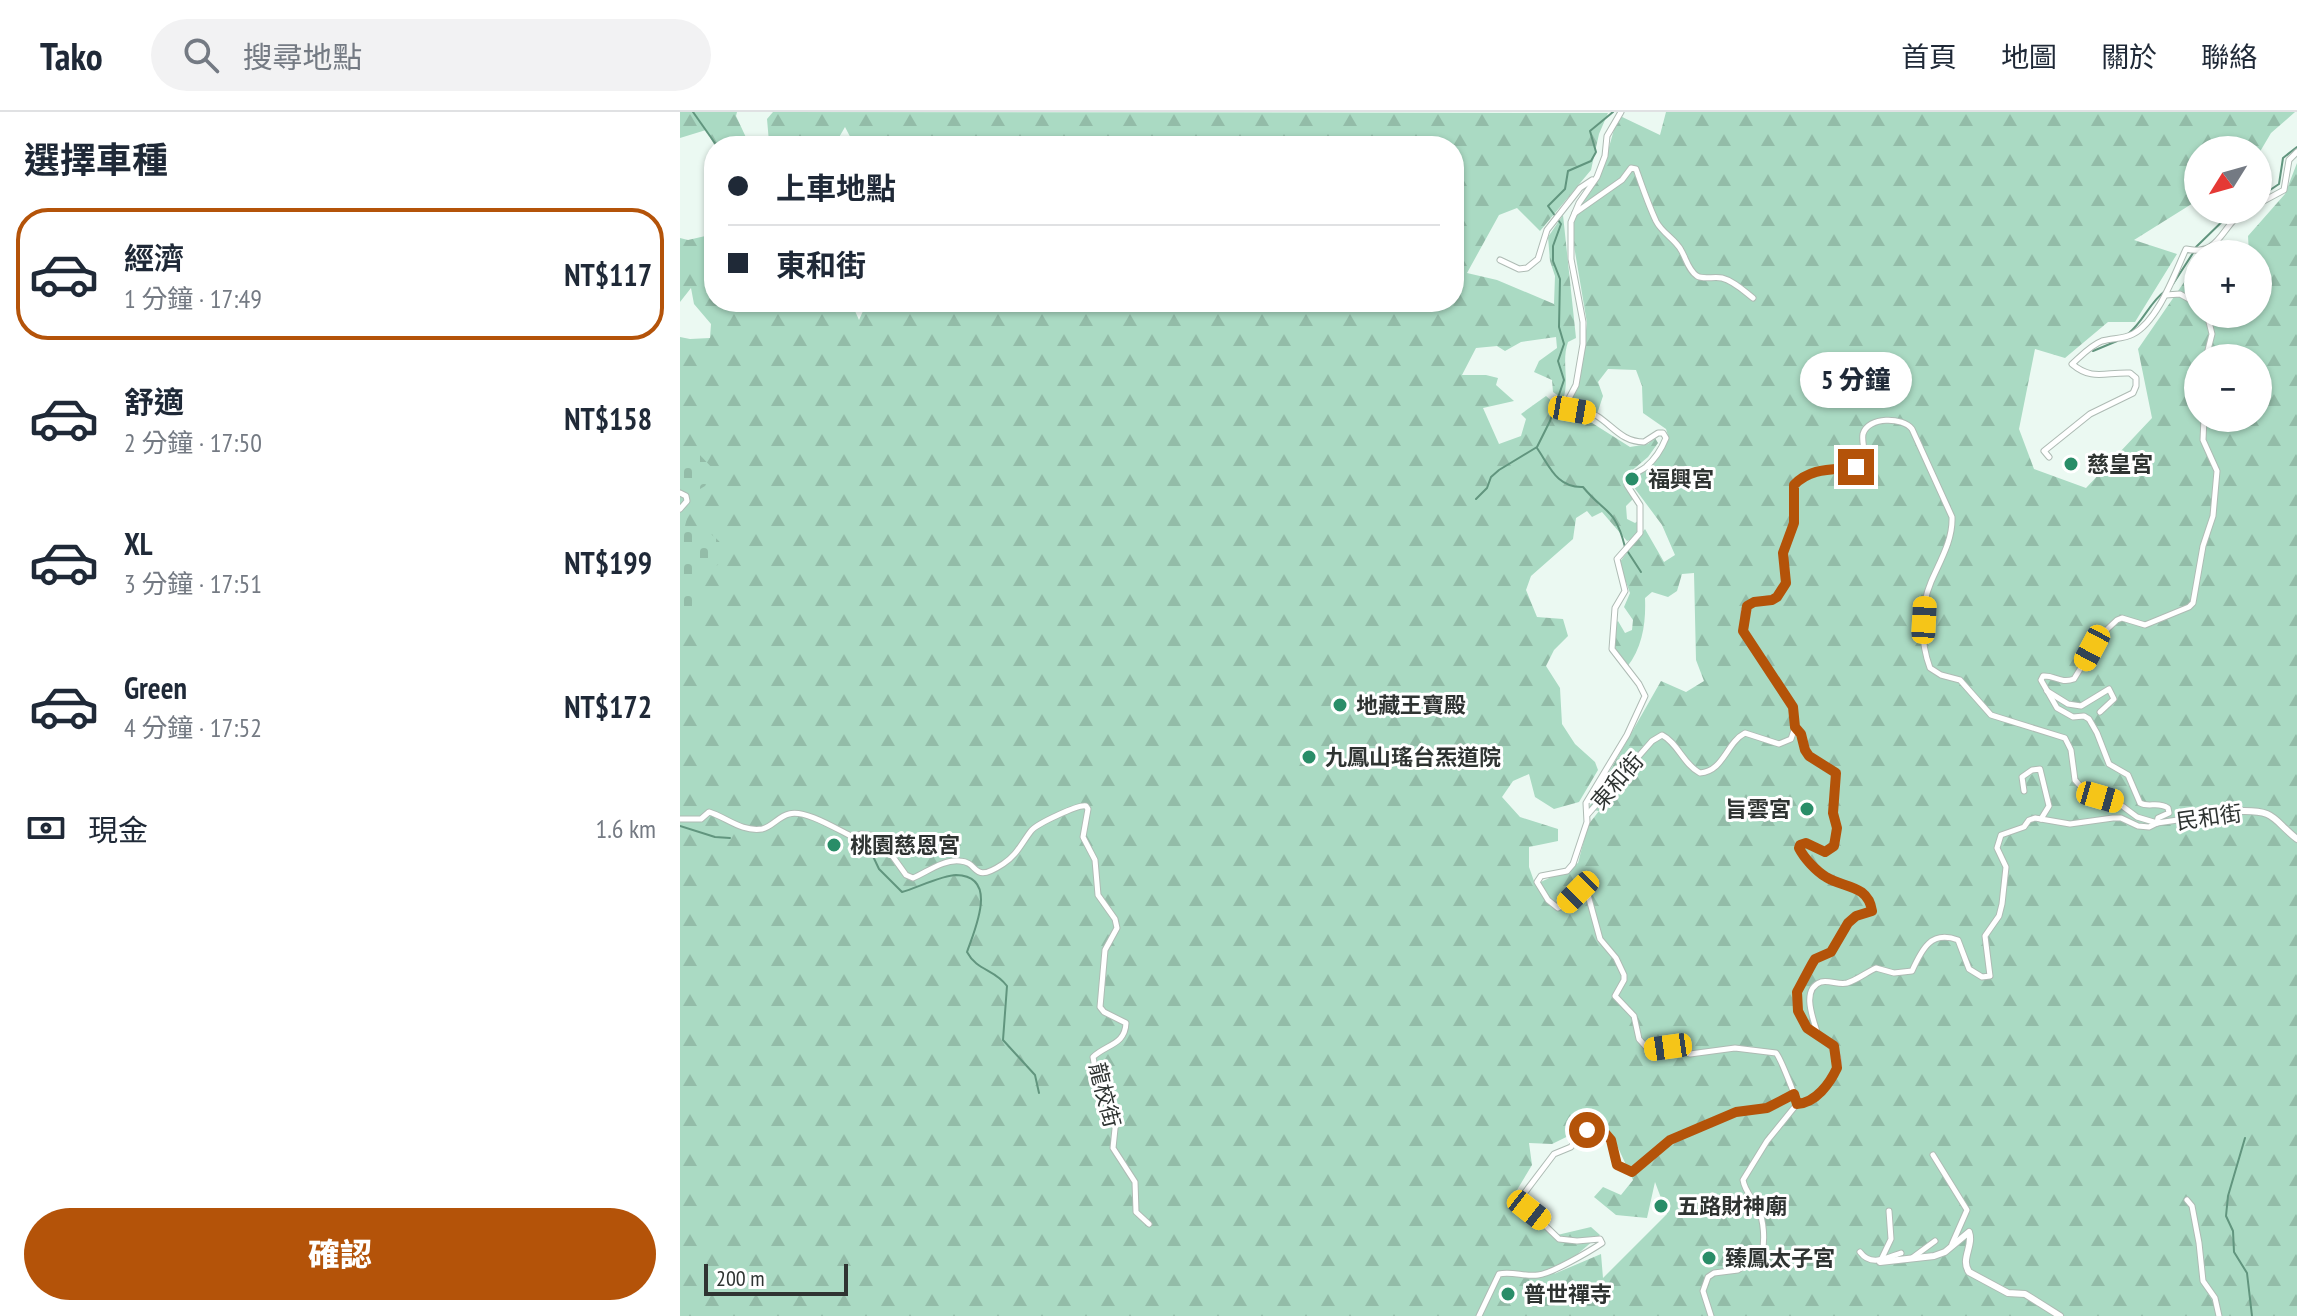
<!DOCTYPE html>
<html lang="zh-TW">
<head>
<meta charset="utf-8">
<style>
  body { margin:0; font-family:"PT Sans Narrow","Noto Sans TC",sans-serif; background:#f2f2f3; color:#1f2937; height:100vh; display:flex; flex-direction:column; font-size:30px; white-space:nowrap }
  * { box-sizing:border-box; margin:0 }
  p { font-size:26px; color:#747a83 }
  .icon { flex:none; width:44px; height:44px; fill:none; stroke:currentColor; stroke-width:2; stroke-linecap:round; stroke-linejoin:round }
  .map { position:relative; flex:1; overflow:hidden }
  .side { display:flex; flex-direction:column; background:#fff; width:680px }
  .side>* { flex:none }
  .guide { position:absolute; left:24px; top:24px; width:760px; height:176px; border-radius:32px; box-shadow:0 2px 6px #0004; display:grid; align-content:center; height:176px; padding:0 24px; background:#fff }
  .needle { width:52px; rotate:233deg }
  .buttons { position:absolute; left:1504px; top:24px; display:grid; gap:16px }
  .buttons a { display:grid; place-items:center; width:88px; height:88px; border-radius:50%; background:#fff; box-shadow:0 2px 6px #0004; font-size:40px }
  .scale { position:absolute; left:24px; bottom:20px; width:144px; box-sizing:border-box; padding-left:8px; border:4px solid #2f3432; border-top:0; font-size:22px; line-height:28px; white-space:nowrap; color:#2f3432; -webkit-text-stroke:6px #fff; paint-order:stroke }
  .end { position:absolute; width:36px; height:36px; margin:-18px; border:10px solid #b45309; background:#fff; box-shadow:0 0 0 4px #fff }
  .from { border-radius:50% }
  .bubble { position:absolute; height:56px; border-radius:28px; background:#fff; box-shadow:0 2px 6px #0004; font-size:26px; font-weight:800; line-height:56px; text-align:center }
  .car { position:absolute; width:24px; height:48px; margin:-24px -12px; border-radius:10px; box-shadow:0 0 6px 2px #0007; background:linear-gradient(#f5c518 24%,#345 0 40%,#f5c518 0 76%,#345 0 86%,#f5c518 0) }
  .guide b { display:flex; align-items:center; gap:28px; height:76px; font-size:30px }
  .guide b+b { border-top:2px solid #e0e1e3 }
  .guide i { width:20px; height:20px; background:#1f2937 }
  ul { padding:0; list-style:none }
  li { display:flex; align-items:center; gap:24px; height:132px; margin:0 16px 12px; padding:0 8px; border:4px solid transparent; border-radius:32px }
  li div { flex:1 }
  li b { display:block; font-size:30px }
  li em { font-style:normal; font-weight:800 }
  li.active { border-color:#b45309 }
  li>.icon { width:72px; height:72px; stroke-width:1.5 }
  h2 { padding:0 24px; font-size:36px; line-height:96px }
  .pay { display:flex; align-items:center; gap:20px; height:88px; padding:0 24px; font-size:30px }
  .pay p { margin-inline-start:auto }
  .cta { display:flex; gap:16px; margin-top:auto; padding:16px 24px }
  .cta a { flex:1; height:92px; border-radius:48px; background:#b45309; color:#fff; font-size:32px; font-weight:800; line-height:92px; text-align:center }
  header { display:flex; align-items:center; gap:48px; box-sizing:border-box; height:112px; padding:0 40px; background:#fff; border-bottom:2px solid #e0e1e3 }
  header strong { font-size:38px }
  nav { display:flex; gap:44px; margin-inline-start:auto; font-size:28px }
  .search { width:560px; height:72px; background:#f2f2f3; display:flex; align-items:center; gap:20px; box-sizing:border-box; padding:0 28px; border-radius:44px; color:#747a83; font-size:30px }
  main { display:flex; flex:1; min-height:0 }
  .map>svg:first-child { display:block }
  .forest { fill:url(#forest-firs); fill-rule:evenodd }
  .cemetery { fill:url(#cemetery-stones) }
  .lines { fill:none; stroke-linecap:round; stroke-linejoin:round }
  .stream { stroke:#61957e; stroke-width:2 }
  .minor-casing { stroke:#aebbb4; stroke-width:7 }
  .tertiary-casing { stroke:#aebbb4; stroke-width:8 }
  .minor { stroke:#fff; stroke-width:5 }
  .tertiary { stroke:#fff; stroke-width:6 }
  .route { stroke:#b45309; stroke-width:10 }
  .poi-dot { fill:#298d68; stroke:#fff; stroke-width:3 }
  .labels { text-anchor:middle; stroke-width:6; stroke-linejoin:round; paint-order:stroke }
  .poi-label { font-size:22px; font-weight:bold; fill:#2f3432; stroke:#fff; text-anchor:start }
  .street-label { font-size:22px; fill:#2f3432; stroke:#fff }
</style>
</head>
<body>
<header>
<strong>Tako</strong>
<div class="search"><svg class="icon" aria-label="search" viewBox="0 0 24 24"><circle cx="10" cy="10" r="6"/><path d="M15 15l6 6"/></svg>搜尋地點</div>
<nav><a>首頁</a><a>地圖</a><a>關於</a><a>聯絡</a></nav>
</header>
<main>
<section class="side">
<h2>選擇車種</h2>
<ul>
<li class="active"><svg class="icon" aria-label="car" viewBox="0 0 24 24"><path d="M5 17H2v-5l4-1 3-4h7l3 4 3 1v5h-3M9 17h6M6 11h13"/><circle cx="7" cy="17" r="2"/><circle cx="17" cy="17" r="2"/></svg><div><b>經濟</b><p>1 分鐘 · 17:49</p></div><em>NT$117</em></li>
<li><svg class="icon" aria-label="car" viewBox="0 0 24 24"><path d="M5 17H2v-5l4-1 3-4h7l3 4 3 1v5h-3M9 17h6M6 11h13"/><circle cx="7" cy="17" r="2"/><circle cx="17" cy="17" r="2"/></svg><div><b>舒適</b><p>2 分鐘 · 17:50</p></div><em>NT$158</em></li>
<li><svg class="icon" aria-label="car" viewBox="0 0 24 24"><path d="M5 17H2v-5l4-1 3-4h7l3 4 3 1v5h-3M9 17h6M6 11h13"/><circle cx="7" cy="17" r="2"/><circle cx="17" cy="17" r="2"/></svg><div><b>XL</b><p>3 分鐘 · 17:51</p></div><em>NT$199</em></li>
<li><svg class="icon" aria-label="car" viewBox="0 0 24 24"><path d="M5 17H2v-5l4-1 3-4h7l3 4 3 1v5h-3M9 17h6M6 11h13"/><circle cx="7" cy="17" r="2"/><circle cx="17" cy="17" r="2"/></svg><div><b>Green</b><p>4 分鐘 · 17:52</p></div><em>NT$172</em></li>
</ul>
<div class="pay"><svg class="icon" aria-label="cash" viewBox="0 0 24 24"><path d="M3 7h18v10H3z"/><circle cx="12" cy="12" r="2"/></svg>現金<p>1.6 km</p></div>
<div class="cta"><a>確認</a></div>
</section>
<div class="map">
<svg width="1617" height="1204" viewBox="0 0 1617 1204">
  <defs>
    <pattern id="forest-firs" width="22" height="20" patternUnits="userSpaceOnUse" patternTransform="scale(2)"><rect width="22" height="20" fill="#aadac3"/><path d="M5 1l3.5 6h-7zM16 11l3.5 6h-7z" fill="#93bca8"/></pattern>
    <pattern id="cemetery-stones" width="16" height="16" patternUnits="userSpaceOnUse" patternTransform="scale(2)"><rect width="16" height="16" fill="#aadac3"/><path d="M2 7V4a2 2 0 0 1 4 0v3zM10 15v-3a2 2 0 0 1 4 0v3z" fill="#93bca8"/></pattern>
  </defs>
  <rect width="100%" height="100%" fill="#ebf9f2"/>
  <g class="forest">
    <path d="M0 0H57L56 4 70 34H35L26 18 0 26Z"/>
    <path d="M93 0 928 1 919 22 911 58 860 119 837 96 819 103 787 161 817 168 874 192 875 164 870 149 868 125 883 103 896 226 888 230C881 250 890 269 883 287L873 280 872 268 854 260 859 249 877 236 876 225 841 230 825 239 817 234 796 236 782 263H806L818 266 816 273 834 289 803 296 819 332 841 324 846 307 841 302 866 284 880 296 909 309 950 335 968 332 975 326 978 331 968 345 943 366 945 376 953 387 946 394 947 407 955 411 959 408 962 412 955 426 947 429 922 400 912 405 907 399 896 406 893 427 851 464 846 478 857 505 883 507 888 524 874 538 866 554 880 576 882 612 895 632 915 650 918 658 899 690 874 697 855 685 849 662 833 669 822 685 840 705 878 717V729L849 735V755L855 772C864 770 887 756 898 751L908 713 919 699 908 697 981 569 1006 580 1024 569 1016 548 1014 461 1002 462 997 479 988 485 972 480 965 486C966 510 963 535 947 555L934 534V513L938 509 945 521 952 518 953 508 944 495 950 481 939 451 965 417 984 450 995 443 982 413 950 370 955 361 970 353 989 327 986 317 963 301 962 274 956 258 928 257 918 270 923 284 917 302 894 295 892 286 900 266 907 211 891 116 906 79 926 46 938 3 980 23 986 0H1615L1591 21 1578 43V38H1518V88L1454 128 1497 142 1455 210H1428L1385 246 1355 237 1339 317 1354 357 1406 376 1472 306 1458 237 1518 150V202H1578V142H1569L1568 124 1605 82 1617 51V1204H0V225L10 227 30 226 31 212 14 192 11 176 0 190V126L8 128 34 122V190H171L179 208 187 190H774V34H175L165 15 154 34H85L89 30 87 7ZM1518 246H1578V306H1518ZM915 1011 935 1029 953 1068 941 1083 923 1075 914 1085 936 1103 967 1106 975 1070 987 1102 923 1166 921 1142 874 1162 920 1123 911 1115 873 1124 831 1088 852 1053 849 1031 872 1032Z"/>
  </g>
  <g class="cemetery">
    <path d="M9 341H18L35 359 25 374 15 380 0 375V354Z"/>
    <path d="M1 402 7 406 5 414 13 419C23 416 36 424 41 432L38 453 31 455 29 462 12 469 19 486 16 505 21 514 9 516 0 514 3 498 0 492Z"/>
  </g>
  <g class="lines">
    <g class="stream">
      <path d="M13 0 37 34"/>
      <path d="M1578 86 1599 72 1603 46 1617 35"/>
      <path d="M1516 135 1554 98"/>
      <path d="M1493 172 1513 141"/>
      <path d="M1448 222C1464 209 1469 191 1485 179"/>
      <path d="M1413 239 1437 229"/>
      <path d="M857 336C870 355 877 376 903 375 925 402 935 395 945 435"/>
      <path d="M796 387 807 376 811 365 819 358 857 335 870 309 884 268 878 249 884 232 879 215 880 167 873 149V134L881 112 868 94 885 77 888 59 911 49 916 40 910 19 933 0"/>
      <path d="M948 440 961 460"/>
      <path d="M0 714 35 725 50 726"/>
      <path d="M180 732 191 740 199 757 222 780C236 776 263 763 276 763 320 764 294 819 287 840 297 859 315 857 327 874L323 928 355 963 359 981"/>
      <path d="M1565 1026 1548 1084 1546 1104 1553 1119 1554 1140 1567 1161 1572 1204"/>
    </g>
    <defs>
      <g id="minor">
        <path d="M941 0 927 24 925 44 917 65 899 91 891 110V147L903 210V232L896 273 886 292C895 301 906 298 917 304 933 314 942 330 964 330L978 321H983L986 326C982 336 974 348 966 355 957 362 950 361 947 373L960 393V421L937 447 945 479 935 496 932 537 959 572 965 584 947 623 906 691 907 710 893 752 887 759 861 764 857 770 868 788 878 796C887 792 893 781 903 779L908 783 920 827 936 846 944 863V868L935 884 954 904 959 927 967 936 988 935 1010 942 1055 936 1096 941C1100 945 1116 985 1117 992"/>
        <path d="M1578 92 1604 78 1609 48 1617 40"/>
        <path d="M895 101 942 68 951 56 956 57C962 74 968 92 976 109 982 121 995 127 1001 138 1006 146 1008 158 1017 164 1024 168 1034 164 1042 166 1054 169 1064 179 1073 186"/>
        <path d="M820 148 839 157 847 156 858 147 867 118 900 76 912 68"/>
        <path d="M1486 183 1500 182 1518 192"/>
        <path d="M1526 246 1532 222 1527 202"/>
        <path d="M1369 345 1364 339 1410 302 1453 281 1456 274V266L1450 261C1425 260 1412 269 1392 252 1401 244 1411 233 1422 229 1433 226 1444 227 1453 222 1478 209 1494 163 1506 137 1542 145 1540 112 1567 98"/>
        <path d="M0 381 6 384 7 389 0 397"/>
        <path d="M1367 579 1388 592 1401 594 1429 577 1434 587 1420 600"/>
        <path d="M1116 616 1121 622 1129 644 1156 661 1153 701 1157 716 1154 734 1145 740 1126 731 1120 733 1119 736C1124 747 1136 759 1146 765 1163 776 1189 774 1192 799 1186 802 1180 802 1175 805 1164 811 1161 826 1154 836 1149 843 1141 843 1134 848 1128 854 1119 873 1117 881 1107 930 1192 927 1143 977 1136 984 1127 991 1117 992"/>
        <path d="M1344 679 1342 665 1352 658 1360 657 1369 694 1361 707"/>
        <path d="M908 702 972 629 982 623C998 631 1003 652 1020 661 1044 659 1046 631 1065 621L1099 632 1111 627 1115 615 1113 595 1063 519 1064 498 1074 490 1097 485 1106 471 1103 441 1114 411V373C1135 349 1166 363 1179 352 1189 344 1181 333 1183 322 1188 304 1223 305 1232 317L1272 405C1273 428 1260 449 1251 470 1240 496 1240 529 1250 556L1261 563 1280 568 1311 603 1385 626 1391 638 1395 668 1403 677 1437 690 1457 705 1477 711"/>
        <path d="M0 707H21L29 700C46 705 61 720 82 717 92 715 99 704 109 702 125 697 158 718 173 725L181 722 198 724 226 763 233 766C247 760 264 747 280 749 300 750 291 773 323 752 337 743 341 732 351 719 356 712 399 692 406 694L408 697 403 725 415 748 418 783 435 807 437 816 425 838 420 895 424 900 446 911C445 933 427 932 413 945L419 977 436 1007 433 1036 455 1070 456 1100 469 1112"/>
        <path d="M1477 711 1478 706 1489 701 1488 696C1478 689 1469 696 1460 691L1448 663 1429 652 1417 621 1409 607 1404 604 1393 605 1377 596 1361 568 1363 564C1375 563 1380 572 1394 567L1421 523 1437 508 1442 506 1465 513 1509 495 1513 491 1523 434 1533 404 1537 359 1523 328 1524 306"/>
        <path d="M1138 923C1134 909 1120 877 1141 870 1149 868 1159 873 1167 871 1177 868 1187 860 1196 856L1214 861 1232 859C1242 837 1251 818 1278 828L1289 857 1302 865 1310 864 1305 824 1319 804 1322 792 1326 755 1317 736 1321 723 1344 715 1349 708 1355 706 1390 712 1433 706H1441L1458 714 1469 715 1477 711 1560 699"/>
        <path d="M1253 1043 1287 1098 1272 1132"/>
        <path d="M1507 1088 1512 1094 1519 1131 1523 1169 1535 1186 1539 1204"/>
        <path d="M1180 1140C1191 1155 1206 1146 1221 1141"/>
        <path d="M1232 1146 1255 1129"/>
        <path d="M1200 1150 1211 1127 1209 1099"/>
        <path d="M799 1204 819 1162C832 1159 845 1165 858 1163 871 1162 910 1139 922 1131L920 1127 897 1129 879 1127 849 1098 843 1083 874 1042 891 1035 896 1027 907 1018 925 1021 931 1028 937 1053 952 1060 990 1028 1056 1000 1087 996 1114 982"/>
        <path d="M1031 1204 1023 1179 1028 1165 1034 1161 1058 1158 1082 1141C1085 1128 1084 1109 1078 1096 1072 1085 1065 1080 1063 1068L1087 1029 1117 992"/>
      </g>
      <g id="tertiary">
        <path d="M1560 699C1596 698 1592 707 1617 727"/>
        <path d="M1200 1150 1254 1144 1265 1140 1289 1120C1294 1134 1280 1147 1289 1160L1328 1181 1345 1182 1380 1204"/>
      </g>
    </defs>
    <use href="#minor" class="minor-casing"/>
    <use href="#tertiary" class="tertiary-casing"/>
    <use href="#minor" class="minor"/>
    <use href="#tertiary" class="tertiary"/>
  </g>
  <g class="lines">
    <path class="route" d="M907 1018 925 1021 931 1028 937 1053 952 1060 990 1028 1056 1000 1087 996 1114 982 1117 992C1136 991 1150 971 1157 956L1154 934 1127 916 1118 899 1117 880 1132 852 1135 847 1151 840 1168 811 1176 804 1192 799C1188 772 1163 776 1146 765 1136 759 1124 746 1119 736L1120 733 1126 731 1145 740 1154 734 1157 716 1153 701 1156 661 1129 644 1125 638 1121 622 1115 615 1113 595 1063 519 1067 494 1074 490 1092 488 1097 485 1106 471 1103 441 1114 411V373C1131 355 1154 358 1176 355"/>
  </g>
  <g class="poi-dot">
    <circle cx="1391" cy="352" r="8"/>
    <circle cx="952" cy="367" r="8"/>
    <circle cx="660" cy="593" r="8"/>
    <circle cx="629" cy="645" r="8"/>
    <circle cx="1127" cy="697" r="8"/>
    <circle cx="154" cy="733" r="8"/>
    <circle cx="981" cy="1094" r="8"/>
    <circle cx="1029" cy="1146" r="8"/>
    <circle cx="828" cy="1182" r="8"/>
  </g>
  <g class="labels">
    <g class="poi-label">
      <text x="1407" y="360">慈皇宮</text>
      <text x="968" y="375">福興宮</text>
      <text x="676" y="601">地藏王寶殿</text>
      <text x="645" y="653">九鳳山瑤台炁道院</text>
      <text x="1111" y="705" text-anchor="end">旨雲宮</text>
      <text x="170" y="741">桃園慈恩宮</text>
      <text x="997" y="1102">五路財神廟</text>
      <text x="1045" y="1154">臻鳳太子宮</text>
      <text x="844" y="1190">普世禪寺</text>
    </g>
    <g class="street-label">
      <text transform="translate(937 669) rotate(-49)" y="8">東和街</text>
      <text transform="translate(1529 705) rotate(-8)" y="8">民和街</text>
      <text transform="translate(425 983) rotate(76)" y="8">龍校街</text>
    </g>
  </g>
</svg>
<div class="buttons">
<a><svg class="needle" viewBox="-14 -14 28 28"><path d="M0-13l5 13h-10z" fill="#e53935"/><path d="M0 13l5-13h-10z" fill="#747a83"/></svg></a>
<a>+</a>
<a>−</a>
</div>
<div class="scale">200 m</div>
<i class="end from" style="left:907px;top:1018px"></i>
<i class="end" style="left:1176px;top:355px"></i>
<div class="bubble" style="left:1120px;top:240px;width:112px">5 分鐘</div>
<i class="car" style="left:892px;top:298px;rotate:100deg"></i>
<i class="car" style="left:1244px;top:508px;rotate:3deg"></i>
<i class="car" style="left:1412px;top:536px;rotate:208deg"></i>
<i class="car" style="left:1420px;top:685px;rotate:106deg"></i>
<i class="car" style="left:898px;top:780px;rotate:225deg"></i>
<i class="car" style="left:988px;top:935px;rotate:262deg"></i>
<i class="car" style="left:849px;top:1098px;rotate:128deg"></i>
<div class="guide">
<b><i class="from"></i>上車地點</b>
<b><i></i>東和街</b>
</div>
</div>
</main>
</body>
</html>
